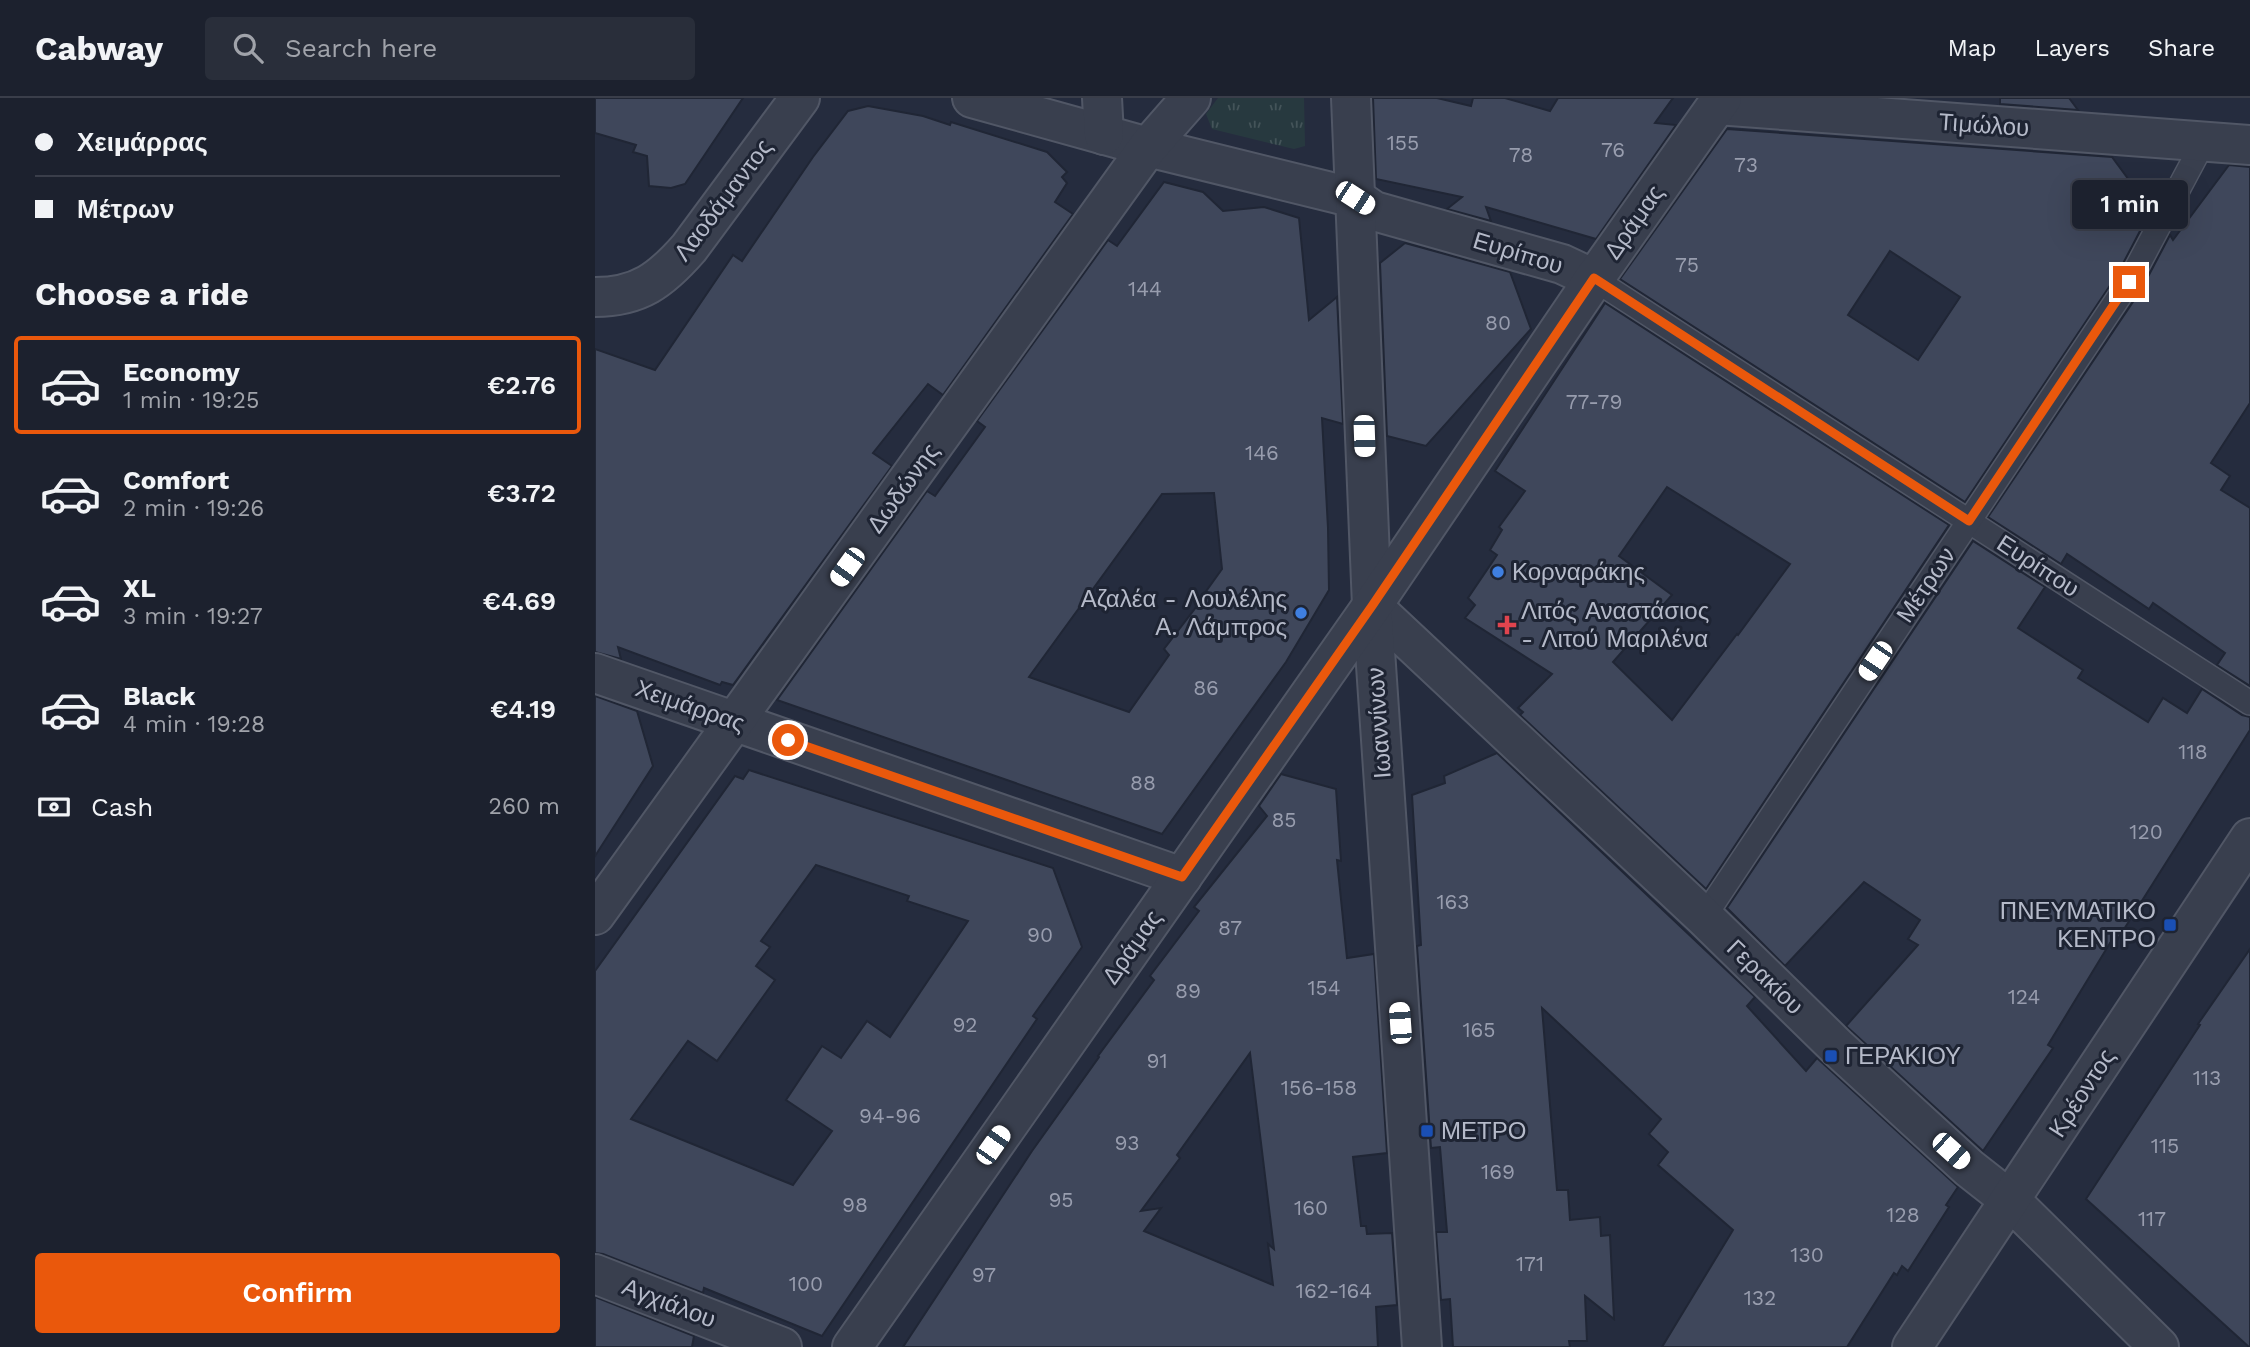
<!DOCTYPE html>
<html lang="en">
<head>
<meta charset="utf-8">
<style>
  body { margin:0; font-family:"Work Sans",sans-serif; background:#292e3a; color:#f1f3f6; height:100vh; display:flex; flex-direction:column; font-size:26px; white-space:nowrap }
  * { box-sizing:border-box; margin:0 }
  p { font-size:23px; color:#a0a3aa }
  .icon { flex:none; width:38px; height:38px; fill:none; stroke:currentColor; stroke-width:2; stroke-linecap:round; stroke-linejoin:round }
  .map { position:relative; flex:1; overflow:hidden }
  .details { display:flex; flex-direction:column; background:#1c212e; width:595px }
  .details>* { flex:none }
  .hud { display:grid; align-content:center; height:154px; padding:0 35px; background:#1c212e }
  .end { position:absolute; width:32px; height:32px; margin:-16px; border:9px solid #ea580c; background:#fff; box-shadow:0 0 0 4px #fff }
  .from { border-radius:50% }
  .bubble { position:absolute; height:49px; border-radius:7px; background:#1c212e; box-shadow:0 7px 28px #0002,0 0 0 2px #3a3e4a; font-size:23px; font-weight:600; line-height:49px; text-align:center }
  .car { position:absolute; width:21px; height:42px; margin:-21px -10px; border-radius:9px; box-shadow:0 0 5px 2px #0007; background:linear-gradient(#fff 24%,#345 0 40%,#fff 0 76%,#345 0 86%,#fff 0) }
  .hud b { display:flex; align-items:center; gap:24px; height:66px; font-size:26px }
  .hud b+b { border-top:2px solid #3a3e4a }
  .hud i { width:18px; height:18px; background:#f1f3f6 }
  ul { padding:0; list-style:none }
  li { display:flex; align-items:center; gap:21px; height:98px; margin:0 14px 10px; padding:0 21px; border:4px solid transparent; border-radius:7px }
  li div { flex:1 }
  li b { display:block; font-size:26px }
  li em { font-style:normal; font-weight:600 }
  li.active { border-color:#ea580c }
  li>.icon { width:63px; height:63px; stroke-width:1.5 }
  h2 { padding:0 35px; font-size:32px; line-height:84px }
  .pay { display:flex; align-items:center; gap:18px; height:77px; padding:0 35px; font-size:26px }
  .pay p { margin-inline-start:auto }
  .button { display:flex; gap:14px; margin-top:auto; padding:14px 35px }
  .button a { flex:1; height:80px; border-radius:7px; background:#ea580c; color:#fff; font-size:28px; font-weight:600; line-height:80px; text-align:center }
  header { display:flex; align-items:center; gap:42px; box-sizing:border-box; height:98px; padding:0 35px; background:#1c212e; border-bottom:2px solid #3a3e4a }
  header strong { font-size:33px }
  nav { display:flex; gap:38px; margin-inline-start:auto; font-size:24px }
  .search { width:490px; height:63px; background:#292e3a; display:flex; align-items:center; gap:18px; box-sizing:border-box; padding:0 24px; border-radius:7px; color:#a0a3aa; font-size:26px }
  main { display:flex; flex:1; min-height:0 }
  .map>svg:first-child { display:block }
  .park { fill:url(#park-tufts) }
  .building { fill:#3f475b; stroke:#202635; stroke-width:2; fill-rule:evenodd }
  .lines { fill:none; stroke-linecap:round; stroke-linejoin:round }
  .service-casing { stroke:#515766; stroke-width:26 }
  .minor-casing { stroke:#515766; stroke-width:42 }
  .tertiary-casing { stroke:#515766; stroke-width:42 }
  .service { stroke:#393f4e; stroke-width:23 }
  .minor { stroke:#393f4e; stroke-width:38 }
  .tertiary { stroke:#393f4e; stroke-width:38 }
  .route { stroke:#ea580c; stroke-width:9 }
  .shop-dot { fill:#3f7fe0; stroke:#1e2433; stroke-width:2.5 }
  .health-dot { fill:#e0444e; stroke:#1e2433; stroke-width:2.5 }
  .transit-dot { fill:#1a4fb4; stroke:#1e2433; stroke-width:2.5 }
  .labels { text-anchor:middle; stroke-width:6; stroke-linejoin:round; paint-order:stroke }
  .number-label { font-size:21px; fill:#989dae }
  .street-label { font-size:24px; fill:#b5bac9; stroke:#1e2433 }
  .poi-label { font-size:24px; fill:#b5bac9; stroke:#1e2433; text-anchor:start }
</style>
</head>
<body>
<header>
<strong>Cabway</strong>
<div class="search"><svg class="icon" aria-label="search" viewBox="0 0 24 24"><circle cx="10" cy="10" r="6"/><path d="M15 15l6 6"/></svg>Search here</div>
<nav><a>Map</a><a>Layers</a><a>Share</a></nav>
</header>
<main>
<section class="details">
<div class="hud">
<b><i class="from"></i>Χειμάρρας</b>
<b><i></i>Μέτρων</b>
</div>
<h2>Choose a ride</h2>
<ul>
<li class="active"><svg class="icon" aria-label="car" viewBox="0 0 24 24"><path d="M5 17H2v-5l4-1 3-4h7l3 4 3 1v5h-3M9 17h6M6 11h13"/><circle cx="7" cy="17" r="2"/><circle cx="17" cy="17" r="2"/></svg><div><b>Economy</b><p>1 min · 19:25</p></div><em>€2.76</em></li>
<li><svg class="icon" aria-label="car" viewBox="0 0 24 24"><path d="M5 17H2v-5l4-1 3-4h7l3 4 3 1v5h-3M9 17h6M6 11h13"/><circle cx="7" cy="17" r="2"/><circle cx="17" cy="17" r="2"/></svg><div><b>Comfort</b><p>2 min · 19:26</p></div><em>€3.72</em></li>
<li><svg class="icon" aria-label="car" viewBox="0 0 24 24"><path d="M5 17H2v-5l4-1 3-4h7l3 4 3 1v5h-3M9 17h6M6 11h13"/><circle cx="7" cy="17" r="2"/><circle cx="17" cy="17" r="2"/></svg><div><b>XL</b><p>3 min · 19:27</p></div><em>€4.69</em></li>
<li><svg class="icon" aria-label="car" viewBox="0 0 24 24"><path d="M5 17H2v-5l4-1 3-4h7l3 4 3 1v5h-3M9 17h6M6 11h13"/><circle cx="7" cy="17" r="2"/><circle cx="17" cy="17" r="2"/></svg><div><b>Black</b><p>4 min · 19:28</p></div><em>€4.19</em></li>
</ul>
<div class="pay"><svg class="icon" aria-label="cash" viewBox="0 0 24 24"><path d="M3 7h18v10H3z"/><circle cx="12" cy="12" r="2"/></svg>Cash<p>260 m</p></div>
<div class="button"><a>Confirm</a></div>
</section>
<div class="map">
<svg width="1655" height="1249" viewBox="0 0 1655 1249">
  <defs>
    <pattern id="park-tufts" width="24" height="20" patternUnits="userSpaceOnUse" patternTransform="scale(1.75)"><rect width="24" height="20" fill="#27393f"/><path d="M3 7l-1-3M5 7V3M7 7l1-3M15 17l-1-3M17 17v-4M19 17l1-3" fill="none" stroke="#445459"/></pattern>
  </defs>
  <rect width="100%" height="100%" fill="#252c3e"/>
  <path class="park" d="M623 0H709L710 48 699 51 617 31 611 16Z"/>
  <g class="building">
    <path d="M0 0H148L90 86 76 90 54 88 52 58 38 54 41 47 0 35Z"/>
    <path d="M778 0H842L876 8 878 0H910L955 13 963 0H1078L1060 25 1081 27 1001 141 891 109 896 123 852 111 867 99 781 81Z"/>
    <path d="M1405 0H1474L1483 12 1405 6Z"/>
    <path d="M273 8 328 18 355 27 356 24 452 54 472 74 467 79 472 85 460 104 478 116 348 297 333 286 278 355 297 368 138 587 127 584 125 587 23 549 26 561 0 554V251L60 272 138 157 147 163 218 59 253 13Z"/>
    <path d="M1132 31 1517 59 1556 112 1522 177 1370 404 1025 181ZM1295 153 1365 199 1323 262 1253 217Z"/>
    <path d="M1634 67 1655 69V305L1616 365 1635 378 1626 392 1655 410V588L1622 567 1630 555 1558 505 1554 511 1472 456 1466 466 1393 419 1546 192 1575 137 1578 142Z"/>
    <path d="M569 84 608 94 628 113 669 109 704 120 714 222 742 199 748 326 727 320 733 430 734 492 691 564 567 736 182 602 332 393 340 398 390 329 382 323 513 142 522 148ZM619 395 627 471 607 499 608 500 569 551 574 557 534 614 434 579 567 396Z"/>
    <path d="M810 145 915 174 936 231 831 348 792 338 785 165Z"/>
    <path d="M1010 205 1354 427 1111 791 925 617 928 614 923 610 957 576 870 520 880 507 873 500 902 457 895 452 907 432 904 429 930 393 900 373ZM1072 389 1195 466 1143 537 1142 536 1077 622 1018 564 1077 497 1024 458Z"/>
    <path d="M1378 443 1450 489 1423 530 1488 572 1483 580 1553 624 1568 600 1592 615 1607 591 1647 617 1655 619V632L1519 847 1515 845 1453 947 1458 950 1388 1053 1251 928 1323 847 1313 841 1325 822 1269 784 1190 868 1132 810Z"/>
    <path d="M0 598 42 613 58 668 0 758Z"/>
    <path d="M902 655 1160 899 1152 908 1211 973 1222 960 1363 1089 1351 1107 1354 1109 1313 1173 1307 1168 1302 1177 1299 1175 1252 1249H1067L1138 1132 1063 1067 1073 1054 1054 1036 1066 1021 947 910 962 1092H973L975 1122 1005 1119 1006 1138 1015 1137 1019 1221 990 1198 992 1243H974L975 1249H858L855 1201 846 1202 841 1134H852L845 1049 836 1050 822 848 826 847 817 697 850 685 849 678Z"/>
    <path d="M154 672 458 770 487 849 438 918 442 921 227 1238 109 1190 108 1195 8 1156 0 1155V873L140 678 148 681ZM221 767 314 798 312 803 373 823 295 939 272 923 246 960 227 948 191 1002 237 1033 198 1087 36 1021 93 943 122 963 180 882 161 868 175 849 166 843Z"/>
    <path d="M686 676 741 691 746 763 742 762 752 860 779 856 792 1055 758 1059 766 1128H771L772 1136 797 1135 802 1207 781 1209 783 1249H308L437 1053 504 959 503 958 559 882 555 878 604 813 599 809 672 718 664 708ZM655 955 679 1151 673 1146 678 1187 549 1133 566 1110 546 1113 585 1060 582 1057Z"/>
    <path d="M1655 851V1249H1654L1491 1101 1605 927 1603 926Z"/>
    <path d="M0 1199 99 1238 97 1249H0Z"/>
  </g>
  <g class="lines">
    <defs>
      <g id="service">
        <path d="M999 181 1655 605"/>
        <path d="M1109 819 1534 184 1609 43"/>
      </g>
      <g id="minor">
        <path d="M377 0 553 49 760 100 779 113 967 166 999 181"/>
        <path d="M507 0 509 37"/>
        <path d="M1122 7 1655 47"/>
        <path d="M0 199C44 199 66 182 94 150L205 0"/>
        <path d="M777 508 1109 819 1243 950 1374 1070 1416 1103 1564 1249"/>
        <path d="M777 508 827 1249"/>
        <path d="M0 575 587 779"/>
        <path d="M0 1176 187 1249"/>
        <path d="M1317 1249 1655 740"/>
      </g>
      <g id="tertiary">
        <path d="M756 0 777 508"/>
        <path d="M0 817 553 49 596 0"/>
        <path d="M257 1249 777 508 999 181 1127 0"/>
      </g>
    </defs>
    <use href="#service" class="service-casing"/>
    <use href="#minor" class="minor-casing"/>
    <use href="#tertiary" class="tertiary-casing"/>
    <use href="#service" class="service"/>
    <use href="#minor" class="minor"/>
    <use href="#tertiary" class="tertiary"/>
  </g>
  <g class="lines">
    <path class="route" d="M193 642 587 779 777 508 999 180 1374 423 1534 184"/>
  </g>
  <g class="shop-dot">
    <circle cx="903" cy="474" r="7"/>
    <circle cx="706" cy="515" r="7"/>
  </g>
  <path class="health-dot" d="M908.5 516.5h7v7h7v7h-7v7h-7v-7h-7v-7h7z"/>
  <g class="transit-dot">
    <rect x="1568" y="820" width="14" height="14" rx="3.5"/>
    <rect x="1229" y="951" width="14" height="14" rx="3.5"/>
    <rect x="825" y="1026" width="14" height="14" rx="3.5"/>
  </g>
  <g class="labels">
    <g class="number-label">
      <text x="808" y="52">155</text>
      <text x="1018" y="59">76</text>
      <text x="926" y="64">78</text>
      <text x="1151" y="74">73</text>
      <text x="1092" y="174">75</text>
      <text x="550" y="198">144</text>
      <text x="903" y="232">80</text>
      <text x="999" y="311">77-79</text>
      <text x="667" y="362">146</text>
      <text x="611" y="597">86</text>
      <text x="1598" y="661">118</text>
      <text x="548" y="692">88</text>
      <text x="689" y="729">85</text>
      <text x="1551" y="741">120</text>
      <text x="858" y="811">163</text>
      <text x="635" y="837">87</text>
      <text x="445" y="844">90</text>
      <text x="729" y="897">154</text>
      <text x="593" y="900">89</text>
      <text x="1429" y="906">124</text>
      <text x="370" y="934">92</text>
      <text x="884" y="939">165</text>
      <text x="562" y="970">91</text>
      <text x="1612" y="987">113</text>
      <text x="724" y="997">156-158</text>
      <text x="295" y="1025">94-96</text>
      <text x="532" y="1052">93</text>
      <text x="1570" y="1055">115</text>
      <text x="903" y="1081">169</text>
      <text x="466" y="1109">95</text>
      <text x="260" y="1114">98</text>
      <text x="716" y="1117">160</text>
      <text x="1308" y="1124">128</text>
      <text x="1557" y="1128">117</text>
      <text x="1212" y="1164">130</text>
      <text x="935" y="1173">171</text>
      <text x="389" y="1184">97</text>
      <text x="211" y="1193">100</text>
      <text x="739" y="1200">162-164</text>
      <text x="1165" y="1207">132</text>
    </g>
    <g class="street-label">
      <text transform="translate(1389 27) rotate(4)" y="8">Τιμώλου</text>
      <text transform="translate(128 102) rotate(-53)" y="8">Λαοδάμαντος</text>
      <text transform="translate(1039 124) rotate(-55)" y="8">Δράμας</text>
      <text transform="translate(923 155) rotate(17)" y="8">Ευρίπου</text>
      <text transform="translate(308 390) rotate(-54)" y="8">Δωδώνης</text>
      <text transform="translate(1443 468) rotate(33)" y="8">Ευρίπου</text>
      <text transform="translate(1331 487) rotate(-56)" y="8">Μέτρων</text>
      <text transform="translate(95 608) rotate(19)" y="8">Χειμάρρας</text>
      <text transform="translate(784 625) rotate(-94)" y="8">Ιωαννίνων</text>
      <text transform="translate(537 849) rotate(-55)" y="8">Δράμας</text>
      <text transform="translate(1170 879) rotate(44)" y="8">Γερακίου</text>
      <text transform="translate(1487 995) rotate(-57)" y="8">Κρέοντος</text>
      <text transform="translate(74 1205) rotate(21)" y="8">Αγχιάλου</text>
    </g>
    <g class="poi-label">
      <text x="917" y="482">Κορναράκης</text>
      <text x="692" y="509" text-anchor="end">Αζαλέα - Λουλέλης<tspan x="692" dy="28">Α. Λάμπρος</tspan></text>
      <text x="926" y="521">Λιτός Αναστάσιος<tspan x="926" dy="28">- Λιτού Μαριλένα</tspan></text>
      <text x="1561" y="821" text-anchor="end">ΠΝΕΥΜΑΤΙΚΟ<tspan x="1561" dy="28">ΚΕΝΤΡΟ</tspan></text>
      <text x="1250" y="966">ΓΕΡΑΚΙΟΥ</text>
      <text x="846" y="1041">ΜΕΤΡΟ</text>
    </g>
  </g>
</svg>
<i class="end from" style="left:193px;top:642px"></i>
<i class="end" style="left:1534px;top:184px"></i>
<div class="bubble" style="left:1477px;top:82px;width:116px">1 min</div>
<i class="car" style="left:760px;top:100px;rotate:123deg"></i>
<i class="car" style="left:769px;top:338px;rotate:178deg"></i>
<i class="car" style="left:252px;top:469px;rotate:216deg"></i>
<i class="car" style="left:1280px;top:563px;rotate:214deg"></i>
<i class="car" style="left:805px;top:925px;rotate:356deg"></i>
<i class="car" style="left:398px;top:1047px;rotate:35deg"></i>
<i class="car" style="left:1356px;top:1053px;rotate:132deg"></i>
</div>
</main>
</body>
</html>
